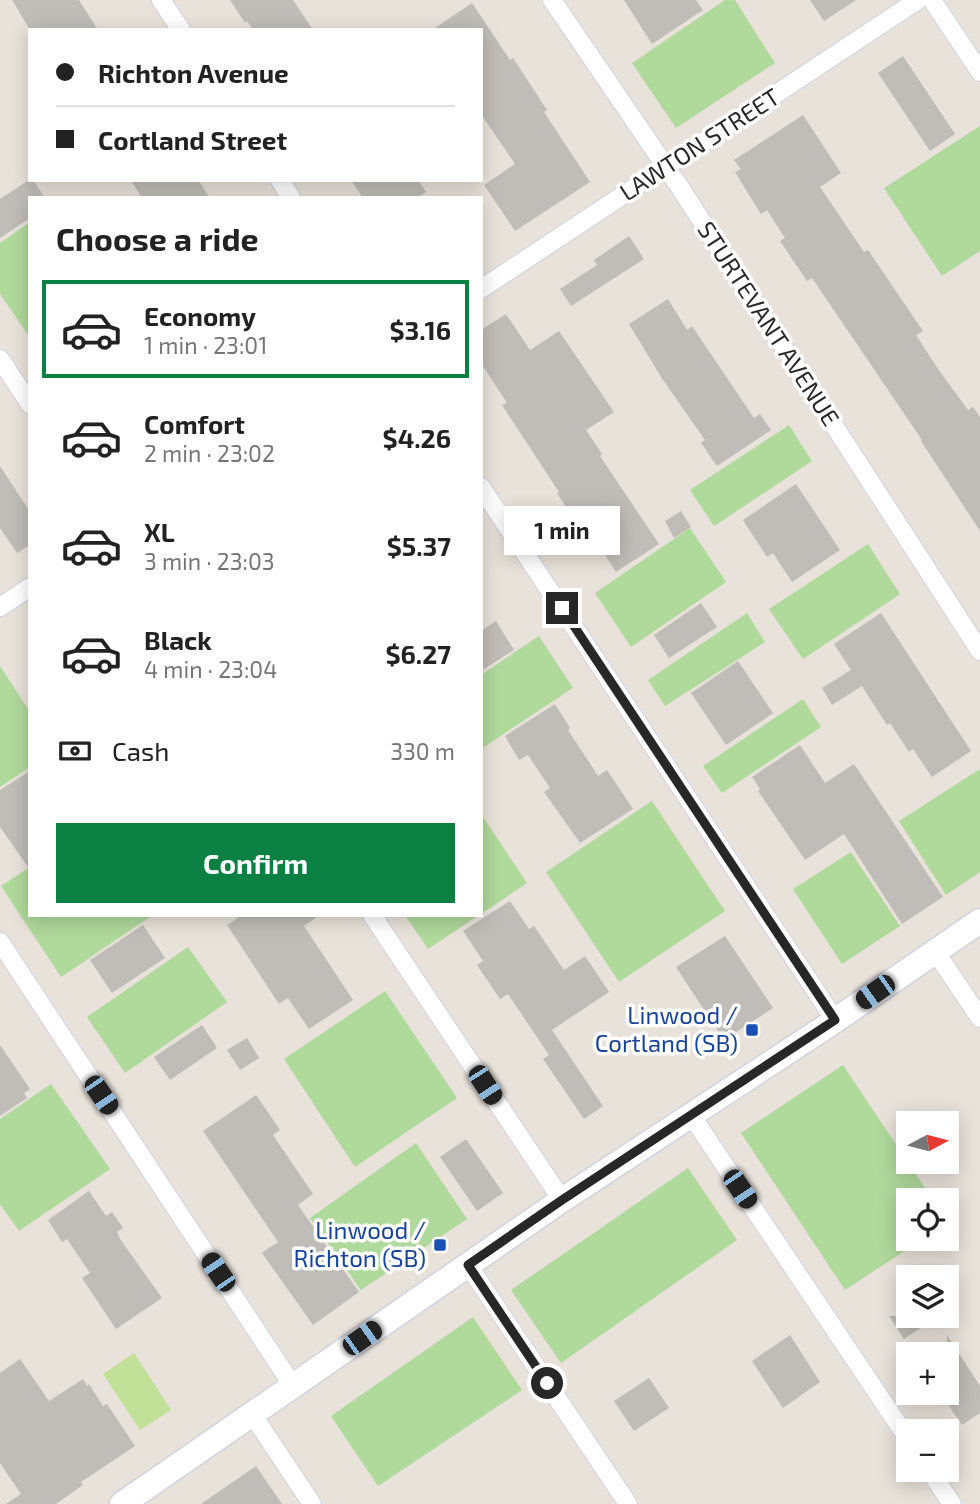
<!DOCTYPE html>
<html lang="en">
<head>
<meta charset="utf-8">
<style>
  body { margin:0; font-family:"Exo 2",sans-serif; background:#f6f6f6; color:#222; height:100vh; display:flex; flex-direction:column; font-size:26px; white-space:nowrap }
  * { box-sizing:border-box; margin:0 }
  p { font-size:23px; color:#767676 }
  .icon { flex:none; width:38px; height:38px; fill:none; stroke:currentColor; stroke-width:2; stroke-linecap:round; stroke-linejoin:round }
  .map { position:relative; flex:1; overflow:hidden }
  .drawer { position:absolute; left:28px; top:196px; width:455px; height:721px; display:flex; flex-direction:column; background:#fff; border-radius:0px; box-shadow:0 4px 18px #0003 }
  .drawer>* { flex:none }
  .top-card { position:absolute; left:28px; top:28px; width:455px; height:154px; border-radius:0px; box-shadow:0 4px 18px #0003; display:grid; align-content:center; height:154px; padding:0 28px; background:#fff }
  .needle { width:46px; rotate:83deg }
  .tools { position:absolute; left:896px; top:1111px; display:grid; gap:14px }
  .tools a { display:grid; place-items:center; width:63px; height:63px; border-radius:0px; background:#fff; box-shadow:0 4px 18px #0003; font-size:35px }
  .end { position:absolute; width:32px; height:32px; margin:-16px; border:9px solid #272727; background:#fff; box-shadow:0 0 0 4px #fff }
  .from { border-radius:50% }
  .bubble { position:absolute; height:49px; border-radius:0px; background:#fff; box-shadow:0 4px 18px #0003; font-size:23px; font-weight:700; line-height:49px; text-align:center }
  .car { position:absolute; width:21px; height:42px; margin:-21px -10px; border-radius:9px; box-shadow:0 0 5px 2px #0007; background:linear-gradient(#222 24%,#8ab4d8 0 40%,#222 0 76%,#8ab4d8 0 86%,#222 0) }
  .top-card b { display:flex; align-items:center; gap:24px; height:66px; font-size:26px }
  .top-card b+b { border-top:2px solid #e0e0e0 }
  .top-card i { width:18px; height:18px; background:#222 }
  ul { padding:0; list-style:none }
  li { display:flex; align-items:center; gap:21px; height:98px; margin:0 14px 10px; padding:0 14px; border:4px solid transparent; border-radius:0px }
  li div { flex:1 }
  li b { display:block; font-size:26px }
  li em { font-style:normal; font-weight:700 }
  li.on { border-color:#0b8043 }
  li>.icon { width:63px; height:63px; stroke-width:1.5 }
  h2 { padding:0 28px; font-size:32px; line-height:84px }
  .pay { display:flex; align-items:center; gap:18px; height:77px; padding:0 28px; font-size:26px }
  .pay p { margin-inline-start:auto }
  .action { display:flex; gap:14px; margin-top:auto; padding:14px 28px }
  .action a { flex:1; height:80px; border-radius:0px; background:#0b8043; color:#fff; font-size:28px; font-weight:700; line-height:80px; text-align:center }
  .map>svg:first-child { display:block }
  .green { fill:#b0d99c }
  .pitch { fill:#c1e098 }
  .building { fill:#c0bcb7 }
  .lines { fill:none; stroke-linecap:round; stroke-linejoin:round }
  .street-casing { stroke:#cfd2df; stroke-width:20 }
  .secondary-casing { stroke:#cfd2df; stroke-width:27 }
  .street { stroke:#fff; stroke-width:18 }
  .secondary { stroke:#fff; stroke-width:24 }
  .route { stroke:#272727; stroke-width:9 }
  .transit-dot { fill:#1a4fb4; stroke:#fff; stroke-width:2.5 }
  .labels { text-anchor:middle; stroke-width:7; stroke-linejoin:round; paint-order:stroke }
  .street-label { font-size:24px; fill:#272727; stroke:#fff }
  .transit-label { font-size:24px; fill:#164399; stroke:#fff; text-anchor:end }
</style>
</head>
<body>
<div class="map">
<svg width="980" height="1504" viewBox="0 0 980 1504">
  <rect width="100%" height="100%" fill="#e8e2da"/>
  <g class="green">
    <path d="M725 0H735L775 63 676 128 632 63Z"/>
    <path d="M980 126V251L942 276 884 188Z"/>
    <path d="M30 222V335L29 336 0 294V243Z"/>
    <path d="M789 425 812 461 714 526 690 490Z"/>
    <path d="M690 528 726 582 631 647 595 593Z"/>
    <path d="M868 544 900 594 803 659 769 609Z"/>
    <path d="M747 613 765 642 665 706 648 680Z"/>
    <path d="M539 636 573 688 481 749V675Z"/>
    <path d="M0 666 30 712V767L0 787Z"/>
    <path d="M803 699 821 727 722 793 703 766Z"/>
    <path d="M980 769V872L946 895 899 821Z"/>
    <path d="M652 801 725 911 619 982 546 872Z"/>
    <path d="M481 814 527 883 481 914Z"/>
    <path d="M851 852 900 926 842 964 793 889Z"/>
    <path d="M30 867V915H153L61 977 1 886Z"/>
    <path d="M405 915H479L428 949Z"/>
    <path d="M188 947 227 1002 125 1073 87 1017Z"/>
    <path d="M385 991 457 1098 355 1167 284 1059Z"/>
    <path d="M843 1065 933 1200H908V1239H923L845 1290 741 1133Z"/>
    <path d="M51 1084 110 1169 19 1231 0 1204V1119Z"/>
    <path d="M416 1143 467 1219 361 1290 310 1218Z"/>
    <path d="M688 1168 737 1240 561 1363 511 1290Z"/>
    <path d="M473 1317 522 1390 378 1486 331 1416Z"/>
  </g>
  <path class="pitch" d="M134 1353 171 1410 140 1430 103 1374Z"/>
  <g class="building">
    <path d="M12 0H79L98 30H30Z"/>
    <path d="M230 0H293L313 30H253L247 21 245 23Z"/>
    <path d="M624 0H696L703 10 652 44Z"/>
    <path d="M810 0H856L824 21Z"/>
    <path d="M472 3 510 60 513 58 547 110 544 112 590 182 515 231 484 185 515 164 481 114V30H432Z"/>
    <path d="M903 56 955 134 930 151 878 73Z"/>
    <path d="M803 115 841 173 820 187 864 252 868 250 923 331 916 335 938 369 968 410 973 407 980 417V531L921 441 922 440 812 278 807 281 780 241 785 238 767 210 761 214 735 172 741 169 734 160Z"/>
    <path d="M30 179 33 180 45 198H30V218L0 238V199Z"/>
    <path d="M131 180H198L210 198H142Z"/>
    <path d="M351 180H418L426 192 417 198H363Z"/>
    <path d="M629 236 644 259 571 306 560 289 597 265 594 260Z"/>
    <path d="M668 299 687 330 692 326 754 418 760 414 771 430 717 466 701 443 705 440 661 377 629 324Z"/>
    <path d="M506 314 530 350 559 331 614 412 586 430 602 454 600 456 659 544 616 572 597 542 592 546 557 493 559 492 502 405 507 403 481 363V330Z"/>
    <path d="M0 466 30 512V545L17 553 0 528Z"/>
    <path d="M796 484 840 550 792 582 773 553 767 557 743 520Z"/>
    <path d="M681 511 691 527 674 538 665 521Z"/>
    <path d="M701 603 717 627 669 658 654 635Z"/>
    <path d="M881 613 971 751 932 777 913 749 909 752 890 723 887 725 862 686 832 705 822 688 851 670 834 644Z"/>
    <path d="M496 621 514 650 481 671V631Z"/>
    <path d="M738 661 773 713 726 745 691 693Z"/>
    <path d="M555 704 570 728 568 730 598 776 607 770 633 809 580 843 544 792 550 788 528 755 519 760 505 736Z"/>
    <path d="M800 745 825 783 854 764 943 897 902 924 844 834 805 860 758 791 760 789 752 777Z"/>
    <path d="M30 771V870L0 827V790Z"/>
    <path d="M510 901 529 929 534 926 564 970 585 956 609 992 552 1030 603 1106 584 1119 543 1059 549 1055 508 994 500 999 477 965 483 961 463 931Z"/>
    <path d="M242 915H320L304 926 353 1000 309 1029 288 998 279 1004 227 925Z"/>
    <path d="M143 925 165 958 112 993 90 960Z"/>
    <path d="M725 936 773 1008 724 1040 676 967Z"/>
    <path d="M202 1025 217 1048 170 1080 154 1057Z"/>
    <path d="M247 1038 259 1058 240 1070 227 1050Z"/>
    <path d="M0 1045 30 1089 24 1093 27 1098 0 1116Z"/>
    <path d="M256 1095 280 1130 273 1135 313 1194 298 1205 359 1292 313 1325 262 1253 278 1242 203 1131Z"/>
    <path d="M466 1139 503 1193 477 1211 440 1157Z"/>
    <path d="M89 1191 106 1216 112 1212 123 1228 117 1232 120 1239 162 1298 116 1329 82 1278 90 1273 67 1239 62 1242 48 1220Z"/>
    <path d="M889 1316H939L904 1339Z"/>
    <path d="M790 1335 820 1382 783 1408 752 1361Z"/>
    <path d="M947 1335 980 1386V1413L962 1425 947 1403Z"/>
    <path d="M20 1359 49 1401 83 1379 87 1386 89 1384 103 1406 107 1404 135 1446 81 1482 83 1485 56 1504H6L21 1494 0 1463V1373Z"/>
    <path d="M649 1378 669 1408 634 1431 614 1401Z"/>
    <path d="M256 1466 282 1504H201Z"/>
  </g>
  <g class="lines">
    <defs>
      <g id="street">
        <path d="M161 0 181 30"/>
        <path d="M552 0 679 186 980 651"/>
        <path d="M932 0 980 72"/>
        <path d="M280 180 291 198"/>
        <path d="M481 289 918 0"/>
        <path d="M0 359 30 404"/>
        <path d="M481 487 835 1020"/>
        <path d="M0 607 30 587"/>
        <path d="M372 915 562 1200"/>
        <path d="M0 942 293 1386"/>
        <path d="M935 951 980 1018"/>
        <path d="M691 1115 908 1439"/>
        <path d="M468 1265 628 1504"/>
        <path d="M252 1414 312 1504"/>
        <path d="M929 1470 952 1504"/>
      </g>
      <path id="secondary" d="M122 1504 562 1200 827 1026 980 921"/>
    </defs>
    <use href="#street" class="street-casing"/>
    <use href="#secondary" class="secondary-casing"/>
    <use href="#street" class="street"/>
    <use href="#secondary" class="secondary"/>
  </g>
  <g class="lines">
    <path class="route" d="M547 1383 468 1265 562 1200 835 1020 562 608"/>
  </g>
  <g class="transit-dot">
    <rect x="745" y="1023" width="14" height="14" rx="3.5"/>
    <rect x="433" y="1238" width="14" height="14" rx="3.5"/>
  </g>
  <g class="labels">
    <g class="street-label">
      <text transform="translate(700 145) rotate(-33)" y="8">LAWTON STREET</text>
      <text transform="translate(768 324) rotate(57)" y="8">STURTEVANT AVENUE</text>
    </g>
    <g class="transit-label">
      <text x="738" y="1024">Linwood /<tspan x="738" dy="28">Cortland (SB)</tspan></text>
      <text x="426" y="1239">Linwood /<tspan x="426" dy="28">Richton (SB)</tspan></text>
    </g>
  </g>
</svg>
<div class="tools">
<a><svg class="needle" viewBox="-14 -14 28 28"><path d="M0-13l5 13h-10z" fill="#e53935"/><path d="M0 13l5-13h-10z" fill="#767676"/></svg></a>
<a><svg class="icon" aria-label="locate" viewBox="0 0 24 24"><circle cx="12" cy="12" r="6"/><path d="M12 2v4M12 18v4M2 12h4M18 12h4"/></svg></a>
<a><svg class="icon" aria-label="layers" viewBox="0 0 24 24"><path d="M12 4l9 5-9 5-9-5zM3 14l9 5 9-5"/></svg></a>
<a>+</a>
<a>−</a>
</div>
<i class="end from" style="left:547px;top:1383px"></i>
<i class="end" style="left:562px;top:608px"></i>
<div class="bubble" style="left:504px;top:506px;width:116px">1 min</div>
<i class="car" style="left:875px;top:992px;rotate:235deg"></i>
<i class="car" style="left:485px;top:1085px;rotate:147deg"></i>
<i class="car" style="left:101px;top:1095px;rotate:146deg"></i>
<i class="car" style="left:740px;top:1189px;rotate:146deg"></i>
<i class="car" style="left:218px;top:1272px;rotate:326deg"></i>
<i class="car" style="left:362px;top:1338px;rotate:55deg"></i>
<div class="top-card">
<b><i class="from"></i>Richton Avenue</b>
<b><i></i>Cortland Street</b>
</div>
<section class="drawer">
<h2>Choose a ride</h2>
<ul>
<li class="on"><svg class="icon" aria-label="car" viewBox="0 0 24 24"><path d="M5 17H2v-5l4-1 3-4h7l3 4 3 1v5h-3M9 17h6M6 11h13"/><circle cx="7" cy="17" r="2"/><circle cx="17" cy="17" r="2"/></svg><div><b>Economy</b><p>1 min · 23:01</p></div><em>$3.16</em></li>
<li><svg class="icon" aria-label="car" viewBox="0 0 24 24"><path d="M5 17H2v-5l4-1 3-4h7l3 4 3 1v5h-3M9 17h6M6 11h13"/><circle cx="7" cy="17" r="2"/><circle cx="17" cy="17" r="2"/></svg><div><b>Comfort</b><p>2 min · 23:02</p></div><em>$4.26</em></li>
<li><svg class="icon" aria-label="car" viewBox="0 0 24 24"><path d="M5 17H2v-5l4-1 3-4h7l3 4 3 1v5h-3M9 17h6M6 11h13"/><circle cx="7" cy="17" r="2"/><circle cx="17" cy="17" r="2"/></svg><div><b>XL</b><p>3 min · 23:03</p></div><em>$5.37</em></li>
<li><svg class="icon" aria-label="car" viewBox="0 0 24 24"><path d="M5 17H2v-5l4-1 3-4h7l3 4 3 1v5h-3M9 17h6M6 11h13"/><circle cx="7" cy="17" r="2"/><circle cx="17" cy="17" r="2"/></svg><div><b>Black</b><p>4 min · 23:04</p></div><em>$6.27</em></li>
</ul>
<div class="pay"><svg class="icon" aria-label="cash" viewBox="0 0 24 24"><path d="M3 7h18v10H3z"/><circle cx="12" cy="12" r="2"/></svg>Cash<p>330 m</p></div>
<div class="action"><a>Confirm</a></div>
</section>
</div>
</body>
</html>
